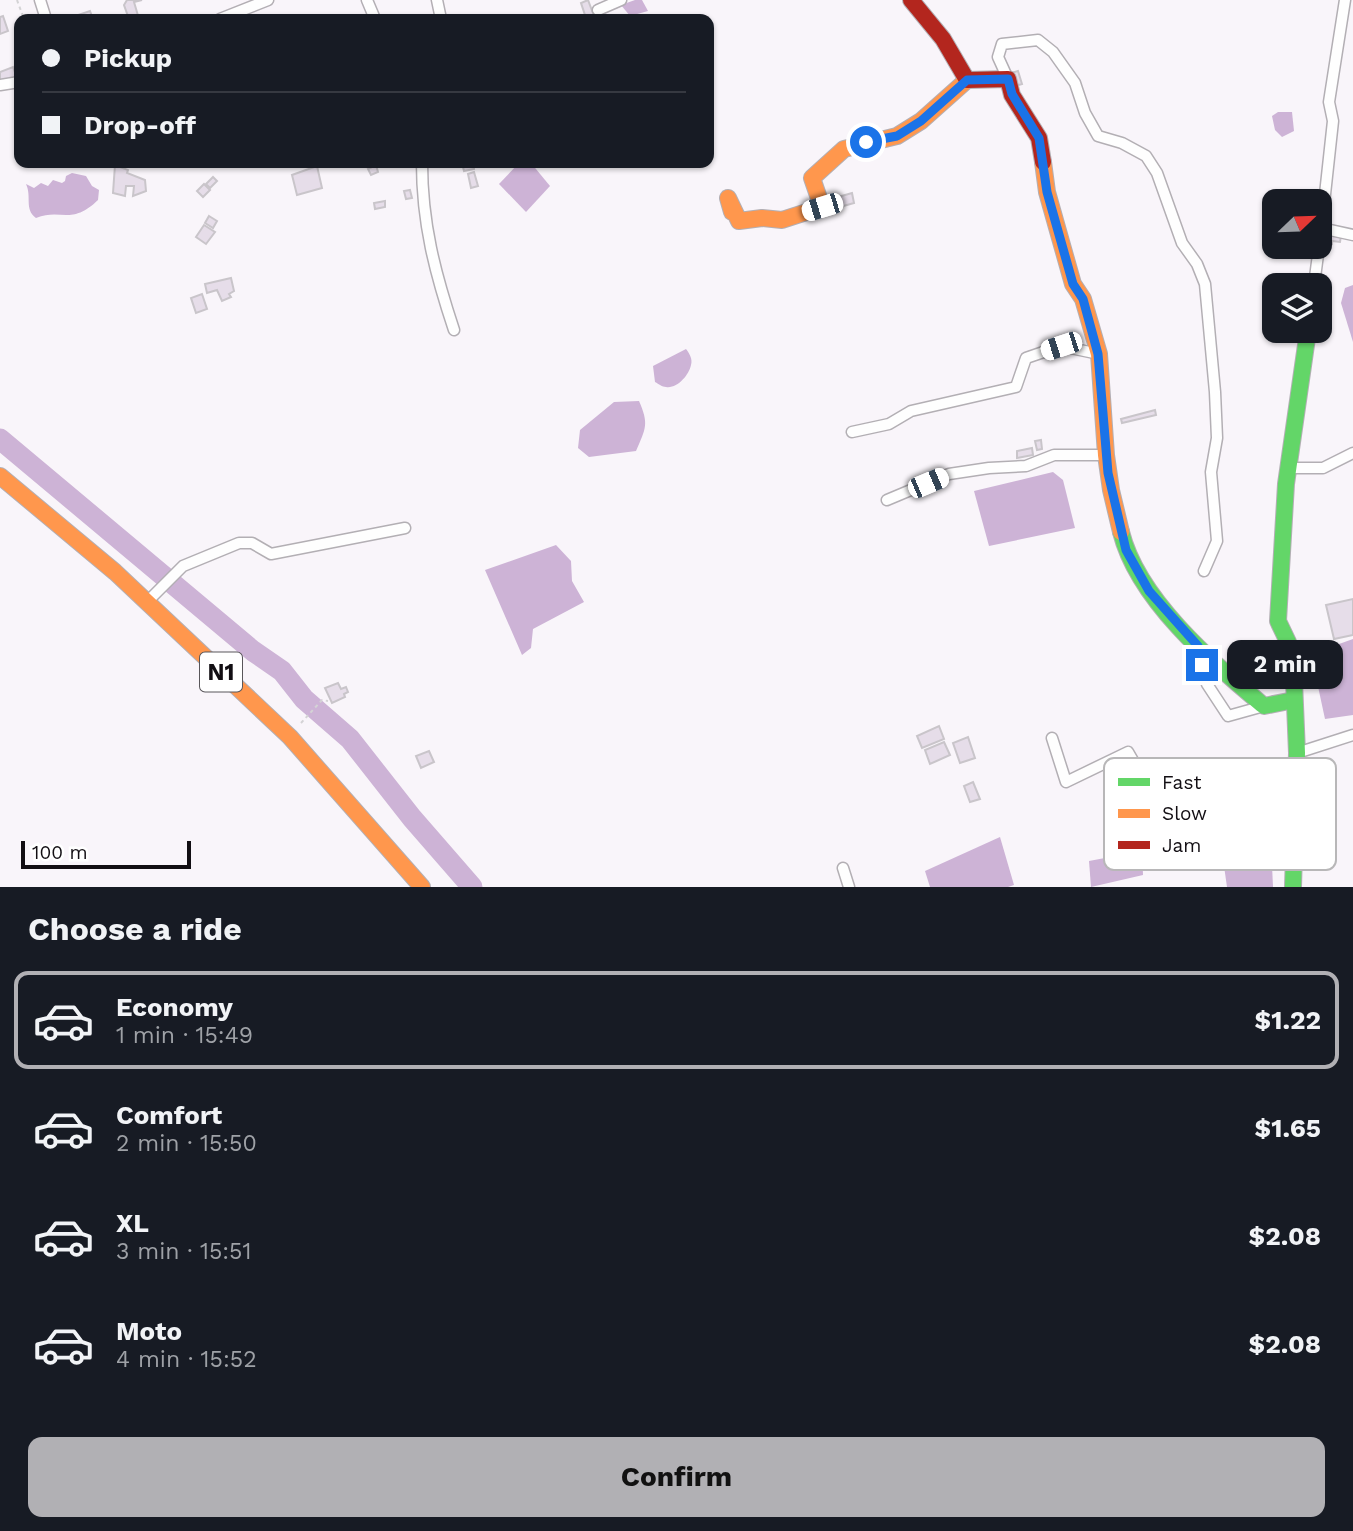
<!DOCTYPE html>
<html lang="en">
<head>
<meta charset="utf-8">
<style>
  body { margin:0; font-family:"Work Sans",sans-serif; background:#242831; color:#f1f3f6; height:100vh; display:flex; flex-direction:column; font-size:26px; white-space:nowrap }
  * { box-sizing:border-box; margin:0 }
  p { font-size:23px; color:#9ea1a6 }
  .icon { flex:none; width:38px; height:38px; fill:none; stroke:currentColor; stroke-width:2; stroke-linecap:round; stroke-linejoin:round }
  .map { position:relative; height:887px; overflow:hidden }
  .details { display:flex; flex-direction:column; background:#171b24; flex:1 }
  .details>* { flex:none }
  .guide { position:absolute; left:14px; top:14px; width:700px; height:154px; border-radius:14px; box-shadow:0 2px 5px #0004; display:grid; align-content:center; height:154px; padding:0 28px; background:#171b24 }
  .needle { width:46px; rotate:67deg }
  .tools { position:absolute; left:1262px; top:189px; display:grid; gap:14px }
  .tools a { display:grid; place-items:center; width:70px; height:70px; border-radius:14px; background:#171b24; box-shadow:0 2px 5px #0004; font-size:35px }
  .scale { position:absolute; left:21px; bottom:18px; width:170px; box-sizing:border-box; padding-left:7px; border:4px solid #120e13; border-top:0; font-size:19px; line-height:24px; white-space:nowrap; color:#120e13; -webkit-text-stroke:5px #fff; paint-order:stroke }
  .end { position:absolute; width:32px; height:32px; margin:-16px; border:9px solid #1a73e8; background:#fff; box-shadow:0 0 0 4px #fff }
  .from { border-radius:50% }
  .bubble { position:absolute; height:49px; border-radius:14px; background:#171b24; box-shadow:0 2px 5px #0004; font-size:23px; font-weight:700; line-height:49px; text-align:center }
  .car { position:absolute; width:21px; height:42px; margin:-21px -10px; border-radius:9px; box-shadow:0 0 5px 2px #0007; background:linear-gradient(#fff 24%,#345 0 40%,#fff 0 76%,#345 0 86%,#fff 0) }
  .guide b { display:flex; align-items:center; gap:24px; height:66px; font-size:26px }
  .guide b+b { border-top:2px solid #363941 }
  .guide i { width:18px; height:18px; background:#f1f3f6 }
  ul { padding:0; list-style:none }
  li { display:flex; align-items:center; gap:21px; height:98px; margin:0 14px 10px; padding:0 14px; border:4px solid transparent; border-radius:14px }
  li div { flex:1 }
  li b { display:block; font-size:26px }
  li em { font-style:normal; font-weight:700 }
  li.selected { border-color:#b1b0b4 }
  li>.icon { width:63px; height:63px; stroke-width:1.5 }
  h2 { padding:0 28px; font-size:32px; line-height:84px }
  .primary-button { display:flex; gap:14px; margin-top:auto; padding:14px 28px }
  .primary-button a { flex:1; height:80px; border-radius:14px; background:#b1b0b4; color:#111; font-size:28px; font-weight:700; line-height:80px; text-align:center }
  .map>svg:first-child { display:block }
  .water { fill:#cdb3d6 }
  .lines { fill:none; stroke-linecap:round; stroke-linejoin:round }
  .river { stroke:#cdb3d6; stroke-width:21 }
  .building { fill:#e6dde9; stroke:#c9c5ca; stroke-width:2 }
  .street-casing { stroke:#b3afb4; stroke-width:13 }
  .fast-casing { stroke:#b3afb4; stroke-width:18 }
  .slow-casing { stroke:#b3afb4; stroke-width:18 }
  .jam-casing { stroke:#b3afb4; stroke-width:18 }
  .path { stroke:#d4d3d5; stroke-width:2; stroke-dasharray:3.5 3.5; stroke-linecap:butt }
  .street { stroke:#fefefe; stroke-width:10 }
  .fast { stroke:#63d668; stroke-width:16 }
  .slow { stroke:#ff974d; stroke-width:16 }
  .jam { stroke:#b3261e; stroke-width:16 }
  .route { stroke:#1a73e8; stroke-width:9 }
  .labels { text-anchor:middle; stroke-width:5; stroke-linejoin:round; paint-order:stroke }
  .shield { fill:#fff; stroke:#59565a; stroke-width:2 }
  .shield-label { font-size:23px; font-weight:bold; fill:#120e13 }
  .key { fill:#fff; stroke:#b8b7b8; stroke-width:2 }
  .key-label { font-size:19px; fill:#120e13 }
</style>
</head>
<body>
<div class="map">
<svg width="1353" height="887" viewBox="0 0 1353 887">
  <rect width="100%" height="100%" fill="#f9f5fa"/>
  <g class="water">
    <path d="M635 0H642L648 11 630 16 621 5Z"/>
    <path d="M1278 112H1292L1294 131 1282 137 1275 130 1272 116Z"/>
    <path d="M519 163H531L550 186 526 212 499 184Z"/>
    <path d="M72 173 86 176 92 186 99 190 98 200C71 226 61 208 36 218 24 209 32 197 26 184L34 188 41 183 48 186 53 180 62 183 65 181 66 176Z"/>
    <path d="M1353 285V342L1341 303 1345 288Z"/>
    <path d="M686 349C689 353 693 359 691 365 689 375 677 389 666 387 662 387 659 384 655 382L653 366Z"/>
    <path d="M639 401C649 424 646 428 636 451L589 457 578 448 580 430 614 402Z"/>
    <path d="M1053 472 1063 480 1075 528 989 546 974 491Z"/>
    <path d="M556 545 571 561 572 581 584 602 533 629 531 648 522 655 485 570Z"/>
    <path d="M1353 639V715L1325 719 1311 654Z"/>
    <path d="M1000 837 1014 885 1008 887H930L925 871Z"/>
    <path d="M1142 851 1143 875 1091 887 1089 861Z"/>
    <path d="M1272 865 1273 887H1227L1224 866Z"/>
  </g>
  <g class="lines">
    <path class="river" d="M0 439 253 651 282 671 304 699 350 739 412 818 472 887"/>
  </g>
  <g class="building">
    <path d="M127 0H142L134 2 139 19H129L124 5Z"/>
    <path d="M588 0 594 16 586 18 581 3Z"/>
    <path d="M90 11 93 19H73L72 17Z"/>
    <path d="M3 16 8 31 0 34V17Z"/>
    <path d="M13 67 17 78 0 83V72Z"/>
    <path d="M1018 71 1022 84 1015 86 1011 73Z"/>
    <path d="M462 163H473L474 169 464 171Z"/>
    <path d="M115 165 128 170 127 173 145 180 146 191 133 196 134 186H126L125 196 113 193Z"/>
    <path d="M376 165 378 172 371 175 368 169Z"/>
    <path d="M317 166 322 188 297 195 292 175Z"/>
    <path d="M474 172 478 186 471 188 468 174Z"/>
    <path d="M213 177 217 181 210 188 206 184Z"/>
    <path d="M204 184 210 190 203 197 197 191Z"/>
    <path d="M410 190 412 198 406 199 404 191Z"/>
    <path d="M852 193 854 203 840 207 838 197Z"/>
    <path d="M385 201V207L375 209 374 203Z"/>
    <path d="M209 216 217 221 213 228 205 223Z"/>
    <path d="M204 225 215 232 206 244 196 237Z"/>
    <path d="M1327 233 1341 236 1340 242 1332 241V244L1325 243Z"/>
    <path d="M231 278 234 291 229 294 231 297 222 301 217 290 207 293 205 284Z"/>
    <path d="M202 294 207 309 196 313 191 298Z"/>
    <path d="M1155 410 1156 415 1122 423 1121 419Z"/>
    <path d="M1041 440 1042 449 1037 450 1035 441Z"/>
    <path d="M1032 448 1033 455 1017 458V451Z"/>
    <path d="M1353 599V635L1334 639 1326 605Z"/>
    <path d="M338 683 341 689 346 687 348 692 344 694 345 697 332 703 325 688Z"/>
    <path d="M939 726 944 739 922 748 917 736Z"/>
    <path d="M968 737 975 758 960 763 953 743Z"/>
    <path d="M944 742 950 755 930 764 925 750Z"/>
    <path d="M429 751 434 762 421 768 416 756Z"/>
    <path d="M973 782 980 799 970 802 964 786Z"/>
  </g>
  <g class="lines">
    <defs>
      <g id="street">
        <path d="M40 0 46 19"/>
        <path d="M367 0 375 19"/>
        <path d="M437 0 441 19"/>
        <path d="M598 10 621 0"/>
        <path d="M220 19 268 0"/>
        <path d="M1008 79 998 57 1002 44 1038 40 1053 52 1075 83 1085 113 1098 136 1122 143 1146 156 1157 173 1182 243 1197 264 1205 284 1215 392 1217 438 1211 472 1217 541 1204 571"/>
        <path d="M0 85 19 82"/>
        <path d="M422 163C422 223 435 273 454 330"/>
        <path d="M1321 228 1353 235"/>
        <path d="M1320 240 1333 121 1329 102 1345 0"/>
        <path d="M1314 285 1319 247"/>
        <path d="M852 432 889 424 911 411 1016 387 1026 358 1061 346 1099 354"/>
        <path d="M1289 468H1323L1353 453"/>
        <path d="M887 500 949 474 989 468 1026 466 1054 455H1106"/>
        <path d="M147 602 183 566 239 543H252L271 554 405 528"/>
        <path d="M1199 651 1207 684 1228 716 1264 706"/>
        <path d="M1052 738 1066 782 1128 752 1169 823 1294 820"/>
        <path d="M1297 753 1353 735"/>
        <path d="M843 868 849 887"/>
      </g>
      <g id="fast">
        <path d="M1121 532C1138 600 1212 662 1264 706L1294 700"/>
        <path d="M1293 887 1297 753 1294 681 1288 642 1278 621 1286 484 1308 331"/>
      </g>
      <g id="slow">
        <path d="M1043 162 1047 192 1073 284 1083 299 1099 354 1106 455 1111 490 1121 532"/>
        <path d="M732 212 728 198 739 221 762 218 782 220 822 207 812 178 844 149 897 136 921 121 967 80"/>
        <path d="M0 476 115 572 290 737 422 887"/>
      </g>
      <path id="jam" d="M911 0 943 39 967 80 1008 79 1012 95 1039 138 1043 162"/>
    </defs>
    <use href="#street" class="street-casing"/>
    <use href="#fast" class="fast-casing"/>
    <use href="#slow" class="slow-casing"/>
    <use href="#jam" class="jam-casing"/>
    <g class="path">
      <path d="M17 0 24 19"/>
      <path d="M301 723 322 700 328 701"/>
    </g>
    <use href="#street" class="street"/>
    <use href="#fast" class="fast"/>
    <use href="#slow" class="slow"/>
    <use href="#jam" class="jam"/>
  </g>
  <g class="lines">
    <path class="route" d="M866 142 897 136 921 121 967 80 1008 79 1012 94 1039 138 1047 192 1073 284 1083 299 1098 354 1108 473 1126 550 1149 591 1198 646 1202 665"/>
  </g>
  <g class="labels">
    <rect class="shield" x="200" y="652.5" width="42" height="39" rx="5"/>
    <g class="shield-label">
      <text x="221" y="680">N1</text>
    </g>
  </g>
  <rect x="1104" y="758" width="232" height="112" rx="10" class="key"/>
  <rect x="1118" y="778" width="32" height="8" fill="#63d668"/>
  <rect x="1118" y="809" width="32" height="9" fill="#ff974d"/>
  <rect x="1118" y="841" width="32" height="8" fill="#b3261e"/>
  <g class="key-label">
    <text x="1162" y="789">Fast</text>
    <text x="1162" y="820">Slow</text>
    <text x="1162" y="852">Jam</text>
  </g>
</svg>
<div class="tools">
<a><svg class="needle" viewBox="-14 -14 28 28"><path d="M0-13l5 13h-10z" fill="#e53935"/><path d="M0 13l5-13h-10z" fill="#9ea1a6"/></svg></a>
<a><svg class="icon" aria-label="layers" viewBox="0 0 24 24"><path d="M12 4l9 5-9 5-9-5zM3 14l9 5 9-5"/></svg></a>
</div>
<div class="scale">100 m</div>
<i class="end from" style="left:866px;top:142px"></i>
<i class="end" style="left:1202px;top:665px"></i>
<div class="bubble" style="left:1227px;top:640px;width:116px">2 min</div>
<i class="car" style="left:822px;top:207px;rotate:253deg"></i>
<i class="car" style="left:1061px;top:346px;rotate:252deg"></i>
<i class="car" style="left:928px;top:483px;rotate:67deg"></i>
<div class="guide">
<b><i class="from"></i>Pickup</b>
<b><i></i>Drop-off</b>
</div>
</div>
<section class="details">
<h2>Choose a ride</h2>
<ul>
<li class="selected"><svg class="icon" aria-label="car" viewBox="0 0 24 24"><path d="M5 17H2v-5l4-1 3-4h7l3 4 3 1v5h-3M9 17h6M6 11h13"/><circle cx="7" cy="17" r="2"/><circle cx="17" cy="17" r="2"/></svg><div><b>Economy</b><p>1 min · 15:49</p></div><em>$1.22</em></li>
<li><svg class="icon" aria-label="car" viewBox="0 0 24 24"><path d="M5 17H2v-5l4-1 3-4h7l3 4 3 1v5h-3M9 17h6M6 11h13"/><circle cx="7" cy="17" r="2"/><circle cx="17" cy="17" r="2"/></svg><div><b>Comfort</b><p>2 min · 15:50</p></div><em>$1.65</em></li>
<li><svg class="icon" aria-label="car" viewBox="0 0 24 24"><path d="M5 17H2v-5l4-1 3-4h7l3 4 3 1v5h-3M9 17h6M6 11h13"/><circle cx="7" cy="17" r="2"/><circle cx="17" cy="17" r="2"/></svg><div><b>XL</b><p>3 min · 15:51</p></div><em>$2.08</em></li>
<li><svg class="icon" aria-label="car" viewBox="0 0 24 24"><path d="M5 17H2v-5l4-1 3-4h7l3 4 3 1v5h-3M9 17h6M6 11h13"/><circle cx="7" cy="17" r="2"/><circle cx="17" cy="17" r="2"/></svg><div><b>Moto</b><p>4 min · 15:52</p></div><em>$2.08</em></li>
</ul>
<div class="primary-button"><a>Confirm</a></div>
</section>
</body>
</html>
